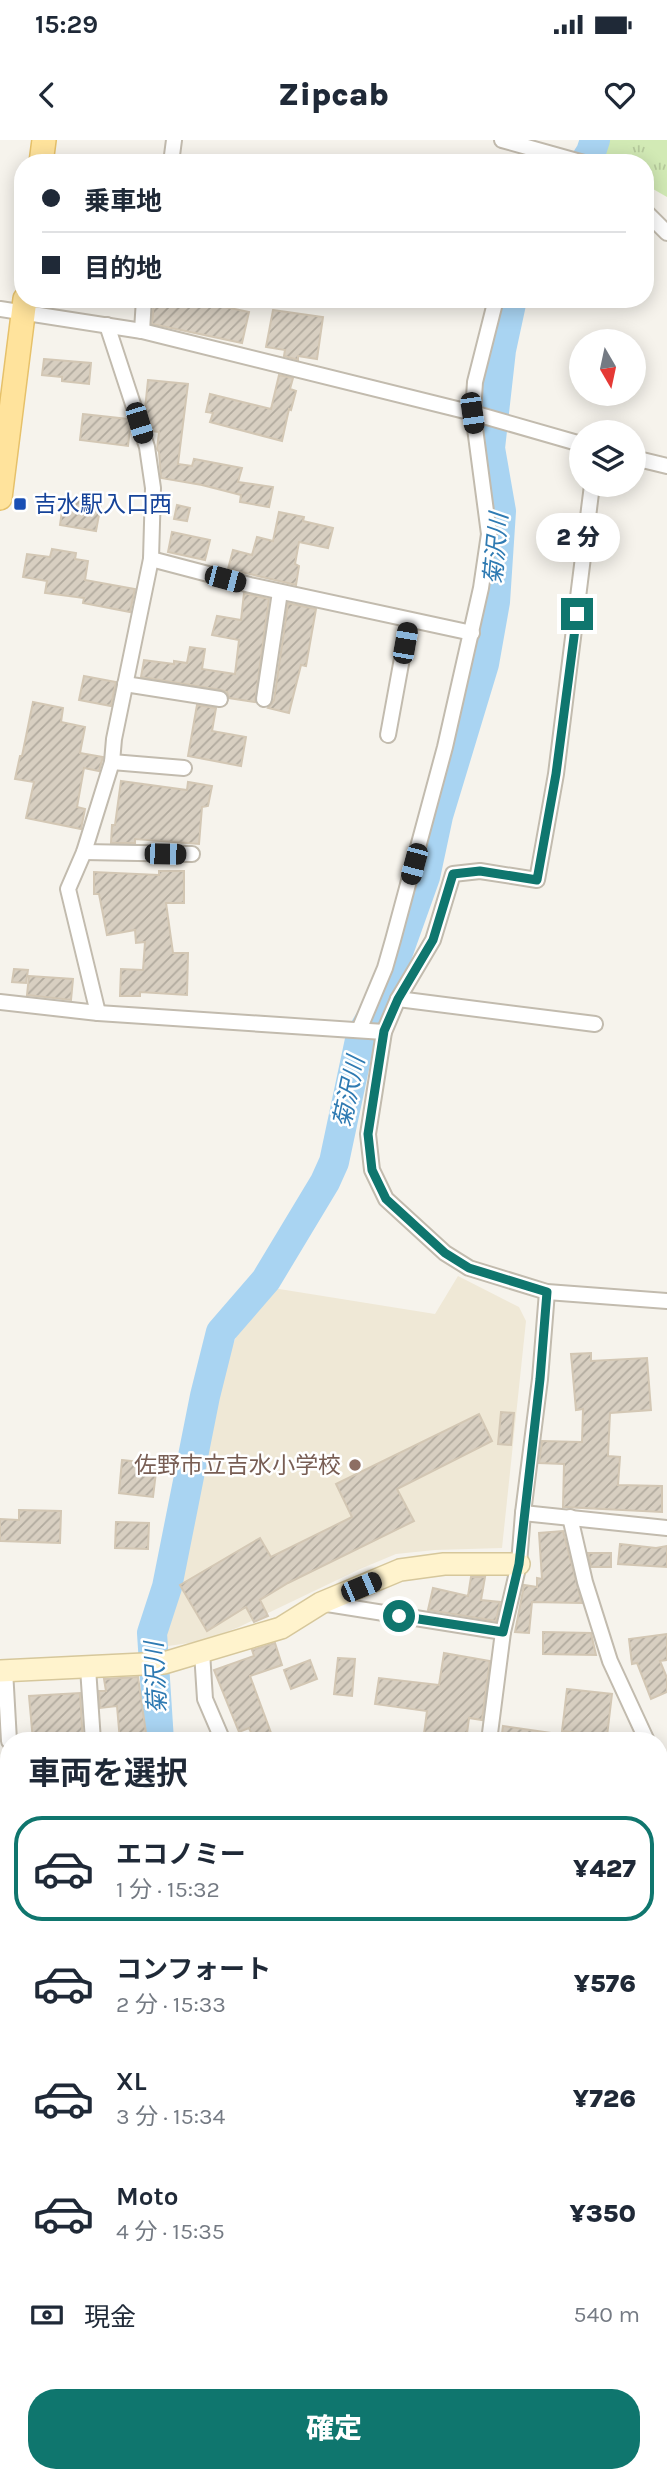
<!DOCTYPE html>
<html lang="ja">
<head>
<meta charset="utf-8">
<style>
  body { margin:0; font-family:Karla,"Noto Sans JP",sans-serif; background:#f2f2f3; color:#1f2937; height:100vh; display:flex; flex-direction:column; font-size:26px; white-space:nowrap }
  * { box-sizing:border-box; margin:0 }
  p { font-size:23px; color:#747a83 }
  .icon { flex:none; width:38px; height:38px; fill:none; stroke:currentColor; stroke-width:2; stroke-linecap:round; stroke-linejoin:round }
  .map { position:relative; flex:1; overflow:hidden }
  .drawer { position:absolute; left:0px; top:1592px; width:668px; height:751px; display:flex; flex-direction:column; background:#fff; border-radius:28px 28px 0 0; box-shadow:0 4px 18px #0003 }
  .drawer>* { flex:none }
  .banner { position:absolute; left:14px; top:14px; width:640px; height:154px; border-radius:28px; box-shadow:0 4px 18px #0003; display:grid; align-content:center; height:154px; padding:0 28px; background:#fff }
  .needle { width:46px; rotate:171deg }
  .buttons { position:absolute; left:569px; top:189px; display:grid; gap:14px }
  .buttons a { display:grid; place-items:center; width:77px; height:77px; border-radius:50%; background:#fff; box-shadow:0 4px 18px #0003; font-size:35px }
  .end { position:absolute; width:32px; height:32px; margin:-16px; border:9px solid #0f766e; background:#fff; box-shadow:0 0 0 4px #fff }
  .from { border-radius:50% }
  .bubble { position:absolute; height:49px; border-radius:24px; background:#fff; box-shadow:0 4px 18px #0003; font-size:23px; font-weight:800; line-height:49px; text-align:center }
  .car { position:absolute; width:21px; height:42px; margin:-21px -10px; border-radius:9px; box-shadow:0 0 5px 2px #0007; background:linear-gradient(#222 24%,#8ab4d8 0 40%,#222 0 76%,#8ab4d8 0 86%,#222 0) }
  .banner b { display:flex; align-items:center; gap:24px; height:66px; font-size:26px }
  .banner b+b { border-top:2px solid #e0e1e3 }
  .banner i { width:18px; height:18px; background:#1f2937 }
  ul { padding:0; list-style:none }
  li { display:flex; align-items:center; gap:21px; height:105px; margin:0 14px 10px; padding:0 14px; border:4px solid transparent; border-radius:28px }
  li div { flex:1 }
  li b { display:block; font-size:26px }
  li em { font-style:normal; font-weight:800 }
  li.active { border-color:#0f766e }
  li>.icon { width:63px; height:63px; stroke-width:1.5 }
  h2 { padding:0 28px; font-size:32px; line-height:84px }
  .pay { display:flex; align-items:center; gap:18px; height:77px; padding:0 28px; font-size:26px }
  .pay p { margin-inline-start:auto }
  .action { display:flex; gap:14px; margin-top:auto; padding:14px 28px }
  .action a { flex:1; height:80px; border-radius:28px; background:#0f766e; color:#fff; font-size:28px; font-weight:800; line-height:80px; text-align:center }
  .status { display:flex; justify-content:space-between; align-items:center; height:49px; padding:0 35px; background:#fff; direction:ltr }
  .status svg { height:19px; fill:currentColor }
  header { display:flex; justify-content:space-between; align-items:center; height:91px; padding:0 28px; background:#fff; font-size:32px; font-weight:800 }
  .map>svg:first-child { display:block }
  .education { fill:#efe8d6 }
  .grass { fill:url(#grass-tufts) }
  .forest { fill:url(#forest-crowns) }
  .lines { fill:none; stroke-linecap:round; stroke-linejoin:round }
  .river { stroke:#a9d4f2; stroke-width:30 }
  .building { fill:url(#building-hatch); stroke:#d3c7b4; stroke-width:2 }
  .street-casing { stroke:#c2bbae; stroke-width:18 }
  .secondary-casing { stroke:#d6c79b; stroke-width:24 }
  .primary-casing { stroke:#e6c16a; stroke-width:26 }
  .street { stroke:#fff; stroke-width:14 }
  .secondary { stroke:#fff3cd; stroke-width:21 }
  .primary { stroke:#ffe39c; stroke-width:23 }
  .route { stroke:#0f766e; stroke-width:9 }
  .transit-dot { fill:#1a4fb4; stroke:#fff; stroke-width:2.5 }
  .education-dot { fill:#8d6e63; stroke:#fff; stroke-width:2.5 }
  .labels { text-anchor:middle; stroke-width:5; stroke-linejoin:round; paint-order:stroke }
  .transit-label { font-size:23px; fill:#164399; stroke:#fff; text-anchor:start }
  .education-label { font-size:23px; fill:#785e54; stroke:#fff; text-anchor:end }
  .water-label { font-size:24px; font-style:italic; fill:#2e7ab2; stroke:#fff }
</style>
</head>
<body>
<div class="status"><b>15:29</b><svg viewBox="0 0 49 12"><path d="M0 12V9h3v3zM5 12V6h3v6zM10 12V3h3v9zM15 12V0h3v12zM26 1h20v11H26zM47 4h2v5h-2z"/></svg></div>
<header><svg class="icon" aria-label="back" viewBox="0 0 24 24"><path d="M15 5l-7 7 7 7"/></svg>Zipcab<svg class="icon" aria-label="heart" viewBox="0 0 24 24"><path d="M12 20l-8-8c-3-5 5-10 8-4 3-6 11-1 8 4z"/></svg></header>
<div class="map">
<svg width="667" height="2342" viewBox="0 0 667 2342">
  <defs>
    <pattern id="grass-tufts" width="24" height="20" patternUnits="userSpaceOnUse" patternTransform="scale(1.75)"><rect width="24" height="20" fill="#d2eab5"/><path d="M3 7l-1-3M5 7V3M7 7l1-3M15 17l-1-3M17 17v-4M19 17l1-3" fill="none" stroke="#b6ca9c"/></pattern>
    <pattern id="forest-crowns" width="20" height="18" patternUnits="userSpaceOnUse" patternTransform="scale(1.75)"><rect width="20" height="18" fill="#d2eab5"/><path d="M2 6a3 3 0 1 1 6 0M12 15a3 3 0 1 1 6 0" fill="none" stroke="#b6ca9c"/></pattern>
    <pattern id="building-hatch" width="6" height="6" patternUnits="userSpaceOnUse" patternTransform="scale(1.75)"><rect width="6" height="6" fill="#d8cfc1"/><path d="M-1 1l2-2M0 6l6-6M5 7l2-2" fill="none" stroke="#b1aa9e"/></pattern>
  </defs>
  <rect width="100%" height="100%" fill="#f6f3ec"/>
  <path class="education" d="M458 1136 519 1167 526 1181 502 1408 435 1410 396 1414 360 1429 239 1487 203 1501 161 1507 217 1243 236 1197 273 1148 435 1174Z"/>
  <path class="grass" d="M595 0H667V57L646 45V23H608L591 12Z"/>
  <path class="forest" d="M660 2024 667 2027V2342H502L501 2335 660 2334Z"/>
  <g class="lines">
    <g class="river">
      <path d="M584 23 591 12 595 0"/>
      <path d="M159 1601 152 1493 167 1447 205 1256 221 1192 266 1140 325 1042 334 1022 361 895 380 863 425 737 438 676 484 524 495 462 501 371 490 308 501 210 512 159"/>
      <path d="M0 2037 9 2038"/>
    </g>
  </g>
  <g class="building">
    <path d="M189 159H212L211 164 249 172 242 203 152 184 154 160 187 167Z"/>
    <path d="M273 170 323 177 317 219 298 216V220L284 216 285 210 266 207Z"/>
    <path d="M44 219 91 223 89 244 62 241V237L42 235Z"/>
    <path d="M279 235 293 238 290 249 296 251 291 270 289 269 282 301 210 282 213 273 206 272 210 254 271 269Z"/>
    <path d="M148 240 188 244 178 324 192 326 194 319 242 328 238 342 273 347 269 367 240 362 241 355 202 345 161 338 159 312 157 309 159 292 152 291 145 269Z"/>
    <path d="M83 274 128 279 130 287 128 306 80 300Z"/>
    <path d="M64 357 101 364 96 391 60 385Z"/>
    <path d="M177 365 190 368 187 381 174 379Z"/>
    <path d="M279 372 304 377 303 381 333 388 328 408 299 402 295 424 299 426 296 445 228 429 233 410 252 415 257 397 273 401Z"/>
    <path d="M172 392 210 400 205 420 168 412Z"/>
    <path d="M52 409 76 413 75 419 88 421 85 440 135 449 130 472 83 463 84 458 45 453 47 441 23 437 27 414 50 417Z"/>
    <path d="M244 453 269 459 255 562 229 558 227 552 221 550 141 537 144 520 174 524V521L187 523 190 507 205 509 202 529 235 534 239 500 212 495 217 476 241 480Z"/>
    <path d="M288 463 316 469 306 526 301 525 289 573 268 568 274 560Z"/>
    <path d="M84 536 116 542 111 566 79 560Z"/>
    <path d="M33 562 63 568 61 582 85 587 80 613 103 617 99 631 84 628 77 667 85 669 81 689 26 678 34 642 15 639 20 616H22Z"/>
    <path d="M197 565 216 568 212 591 246 597 241 626 188 616Z"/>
    <path d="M121 641 187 650 188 642 212 646 208 666 202 667 199 704 135 699V703H111L112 685H115Z"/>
    <path d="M159 731H184V763H166L173 813H188L187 855 140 852V856H120L121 829 143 830 145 802 136 803 135 790 107 795 99 754H94V732L159 735Z"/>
    <path d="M14 829 28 830 26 843 12 842Z"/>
    <path d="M29 836 73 839 71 860 27 855Z"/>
    <path d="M591 1213V1221L647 1218 651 1270 610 1273 608 1316 620 1317 618 1345 662 1346V1372L563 1367 564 1324 539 1323 542 1301 582 1302 583 1269 576 1270 571 1214Z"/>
    <path d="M501 1272 514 1273 511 1305 498 1304Z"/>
    <path d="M479 1274 492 1301 397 1349 414 1381 288 1443 260 1460 268 1476 254 1482 246 1467 207 1491 180 1445 260 1398 271 1417 352 1377 336 1344Z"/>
    <path d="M122 1320 157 1324 153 1357 119 1353Z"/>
    <path d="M19 1370 61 1371 60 1403 0 1401V1379L19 1380Z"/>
    <path d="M116 1382 149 1383 148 1409 115 1408Z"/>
    <path d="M563 1391 582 1463 532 1462 529 1493 515 1492 524 1445 537 1447V1438L542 1439 539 1393Z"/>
    <path d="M620 1404 656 1408 667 1406V1427L618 1424Z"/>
    <path d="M588 1413H611V1427H591Z"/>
    <path d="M471 1437H485L481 1460 500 1462 496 1481 428 1470 433 1448 468 1456Z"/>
    <path d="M543 1492 591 1493 596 1515 543 1514Z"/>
    <path d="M667 1494V1520L660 1521 667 1538V1552L651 1559 637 1523 632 1524 629 1499Z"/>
    <path d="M275 1503 282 1525 250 1536 274 1601H255L249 1588 239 1592 214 1530 254 1516 252 1510Z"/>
    <path d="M444 1513 490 1521 482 1580 469 1578 466 1601H423L427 1571 375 1564 379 1538 439 1545Z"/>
    <path d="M338 1518 355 1519 352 1556 334 1554Z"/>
    <path d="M310 1520 317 1539 291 1549 284 1530Z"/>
    <path d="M138 1537 147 1600 120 1601 117 1566 100 1568 99 1551H106L104 1539Z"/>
    <path d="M567 1549 612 1554 607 1596 562 1591Z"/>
    <path d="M80 1553 83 1601H33L29 1556Z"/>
    <path d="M503 1586 552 1593 551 1601H501Z"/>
  </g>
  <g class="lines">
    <defs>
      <g id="street">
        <path d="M502 0 584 23"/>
        <path d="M171 23 174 0"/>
        <path d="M646 72 667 93"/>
        <path d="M0 169 142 191 473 273 581 304"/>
        <path d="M142 191 144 159"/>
        <path d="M634 318 667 326"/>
        <path d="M592 345 556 634 537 740 480 731 453 734 433 800 398 859 384 892 368 994 372 1030 386 1059 445 1113 469 1128 547 1152 667 1161"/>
        <path d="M151 419 250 445 472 493"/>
        <path d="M125 544 220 559"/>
        <path d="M264 559 280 452"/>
        <path d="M388 595 409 480"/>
        <path d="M112 622 184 628"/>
        <path d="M84 712 192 714"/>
        <path d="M398 859 595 884"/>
        <path d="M0 862 98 873 384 892"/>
        <path d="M98 873 68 749 84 712 112 622 114 599 151 419 153 348 147 307 107 185"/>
        <path d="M359 890 385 828 393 800 445 607 481 448 489 394 473 273 475 242 496 159"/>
        <path d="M523 1373 667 1388"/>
        <path d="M570 1377 585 1442 610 1521 647 1601"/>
        <path d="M321 1463 503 1492"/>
        <path d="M202 1512 205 1559 223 1601"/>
        <path d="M88 1528 93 1601"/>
        <path d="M5 1530 9 1601"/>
        <path d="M489 1601 503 1492 519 1424 523 1373 540 1239 547 1152"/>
        <path d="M660 1628 664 1636"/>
        <path d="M0 2061 9 2060"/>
        <path d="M660 2183 667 2186"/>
        <path d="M196 2334 197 2342"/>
        <path d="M397 2342 398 2334"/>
      </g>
      <path id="secondary" d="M0 1531 164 1523 281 1488 321 1463 400 1430 444 1424H519"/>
      <g id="primary">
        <path d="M41 23 44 0"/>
        <path d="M0 358 25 159"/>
      </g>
    </defs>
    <use href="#street" class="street-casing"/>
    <use href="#secondary" class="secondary-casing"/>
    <use href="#primary" class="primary-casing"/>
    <use href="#street" class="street"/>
    <use href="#secondary" class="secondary"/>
    <use href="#primary" class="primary"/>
  </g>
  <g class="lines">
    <path class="route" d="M399 1476 503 1492 519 1424 540 1239 547 1152 469 1128 445 1113 386 1059 372 1030 368 994 384 891 398 859 433 800 453 734 480 731 537 740 556 634 577 474"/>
  </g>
  <rect class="transit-dot" x="13" y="357" width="14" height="14" rx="3.5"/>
  <circle class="education-dot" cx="355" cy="1325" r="7"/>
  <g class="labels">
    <g class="transit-label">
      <text x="34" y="372">吉水駅入口西</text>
    </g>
    <g class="education-label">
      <text x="341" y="1333">佐野市立吉水小学校</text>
    </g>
    <g class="water-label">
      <text transform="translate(496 409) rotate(-85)" y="8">菊沢川</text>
      <text transform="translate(349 952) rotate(-78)" y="8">菊沢川</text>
      <text transform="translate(156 1538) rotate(-93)" y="8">菊沢川</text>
    </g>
  </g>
</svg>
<div class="buttons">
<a><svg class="needle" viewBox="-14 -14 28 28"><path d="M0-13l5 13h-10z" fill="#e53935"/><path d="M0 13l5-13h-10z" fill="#747a83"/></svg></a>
<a><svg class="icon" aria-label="layers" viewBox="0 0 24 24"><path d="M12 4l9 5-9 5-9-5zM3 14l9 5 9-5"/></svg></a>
</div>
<i class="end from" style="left:399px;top:1476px"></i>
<i class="end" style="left:577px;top:474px"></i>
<div class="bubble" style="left:536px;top:373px;width:84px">2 分</div>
<i class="car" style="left:472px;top:273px;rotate:172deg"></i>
<i class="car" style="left:139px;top:283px;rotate:163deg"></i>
<i class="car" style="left:225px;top:439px;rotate:105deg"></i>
<i class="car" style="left:405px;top:503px;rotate:10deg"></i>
<i class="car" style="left:165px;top:714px;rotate:91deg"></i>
<i class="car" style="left:414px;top:724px;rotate:195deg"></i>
<i class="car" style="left:361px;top:1447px;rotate:67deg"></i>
<div class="banner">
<b><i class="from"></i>乗車地</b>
<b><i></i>目的地</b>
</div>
<section class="drawer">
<h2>車両を選択</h2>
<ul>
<li class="active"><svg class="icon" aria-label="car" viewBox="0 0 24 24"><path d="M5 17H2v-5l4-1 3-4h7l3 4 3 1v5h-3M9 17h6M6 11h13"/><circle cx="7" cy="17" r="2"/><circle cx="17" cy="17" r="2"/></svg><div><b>エコノミー</b><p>1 分 · 15:32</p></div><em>¥427</em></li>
<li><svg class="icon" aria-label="car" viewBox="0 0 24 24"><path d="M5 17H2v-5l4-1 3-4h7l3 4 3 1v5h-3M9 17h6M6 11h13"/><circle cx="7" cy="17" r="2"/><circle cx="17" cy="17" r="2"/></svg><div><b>コンフォート</b><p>2 分 · 15:33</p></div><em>¥576</em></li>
<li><svg class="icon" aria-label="car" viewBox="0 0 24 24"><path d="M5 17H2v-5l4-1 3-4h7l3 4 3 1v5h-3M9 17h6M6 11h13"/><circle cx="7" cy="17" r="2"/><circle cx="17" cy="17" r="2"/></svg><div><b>XL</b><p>3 分 · 15:34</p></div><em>¥726</em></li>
<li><svg class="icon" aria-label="car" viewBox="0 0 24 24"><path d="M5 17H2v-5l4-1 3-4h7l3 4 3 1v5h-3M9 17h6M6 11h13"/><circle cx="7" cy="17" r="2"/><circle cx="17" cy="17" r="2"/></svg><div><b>Moto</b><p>4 分 · 15:35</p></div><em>¥350</em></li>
</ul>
<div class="pay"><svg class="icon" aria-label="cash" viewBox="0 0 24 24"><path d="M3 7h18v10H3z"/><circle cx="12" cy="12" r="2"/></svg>現金<p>540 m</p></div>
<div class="action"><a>確定</a></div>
</section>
</div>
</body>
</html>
